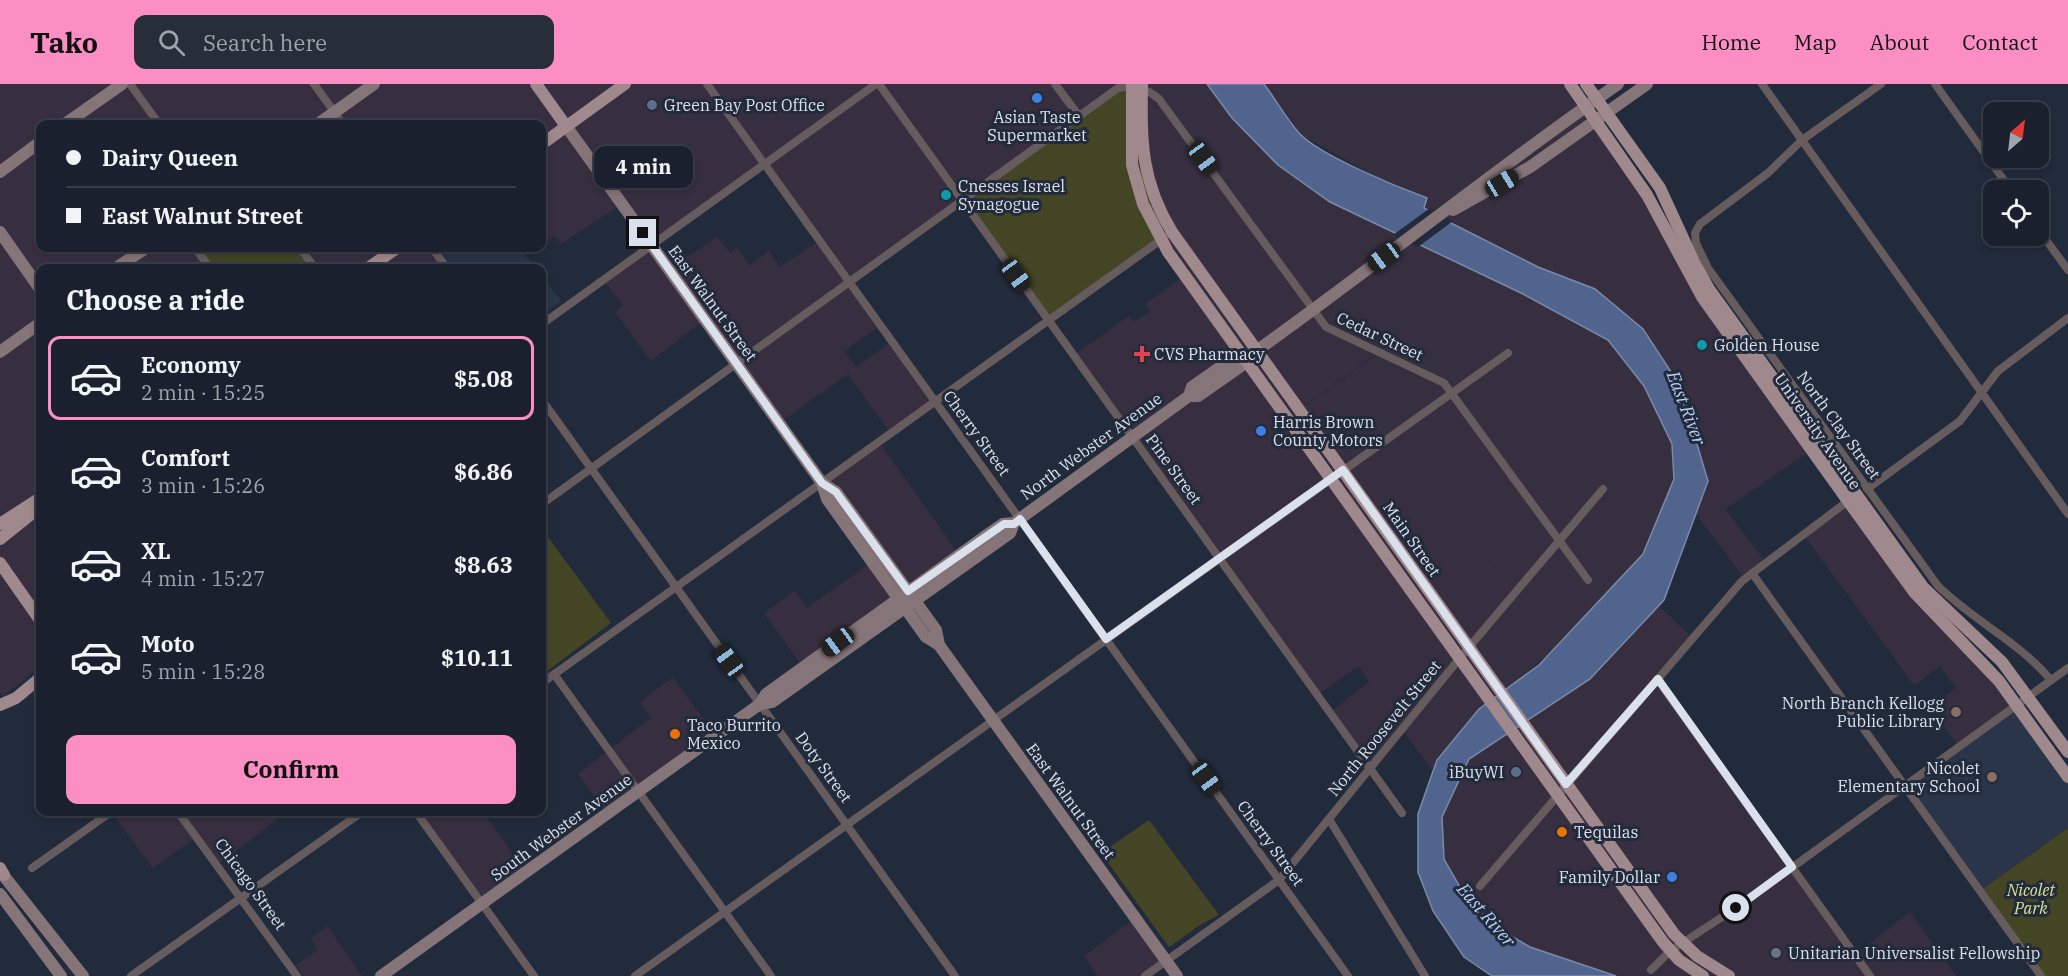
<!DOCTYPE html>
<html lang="en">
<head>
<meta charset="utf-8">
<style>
  body { margin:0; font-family:"IBM Plex Serif",serif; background:#272d39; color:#f1f3f6; height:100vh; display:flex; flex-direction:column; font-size:22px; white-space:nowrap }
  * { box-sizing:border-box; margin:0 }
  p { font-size:20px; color:#9fa3aa }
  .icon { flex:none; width:33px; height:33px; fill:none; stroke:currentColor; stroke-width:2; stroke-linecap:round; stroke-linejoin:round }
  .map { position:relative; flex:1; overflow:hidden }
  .side { position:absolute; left:36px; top:180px; width:510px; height:552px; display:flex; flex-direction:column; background:#1a202d; border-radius:12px; box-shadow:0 3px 9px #0003,0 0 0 2px #383e49 }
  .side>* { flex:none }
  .guide { position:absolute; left:36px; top:36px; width:510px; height:132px; border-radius:12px; box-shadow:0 3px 9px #0003,0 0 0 2px #383e49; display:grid; align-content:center; height:132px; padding:0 30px; background:#1a202d }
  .needle { width:39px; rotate:28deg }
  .controls { position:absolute; left:1983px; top:18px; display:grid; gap:12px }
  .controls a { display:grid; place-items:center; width:66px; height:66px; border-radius:12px; background:#1a202d; box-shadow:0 3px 9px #0003,0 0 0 2px #383e49; font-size:30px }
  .end { position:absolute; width:27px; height:27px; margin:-14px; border:8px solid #dbe1ec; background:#111; box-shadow:0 0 0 3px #111 }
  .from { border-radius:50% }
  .bubble { position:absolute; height:42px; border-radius:12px; background:#1a202d; box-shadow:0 3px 9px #0003,0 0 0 2px #383e49; font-size:20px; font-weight:700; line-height:42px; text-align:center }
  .car { position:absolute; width:18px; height:36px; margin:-18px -9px; border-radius:8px; box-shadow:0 0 4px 2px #0007; background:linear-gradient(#222 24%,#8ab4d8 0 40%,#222 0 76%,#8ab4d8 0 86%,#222 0) }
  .guide b { display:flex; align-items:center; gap:21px; height:57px; font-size:22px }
  .guide b+b { border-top:2px solid #383e49 }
  .guide i { width:15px; height:15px; background:#f1f3f6 }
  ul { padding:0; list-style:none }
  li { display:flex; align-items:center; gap:18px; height:84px; margin:0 12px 9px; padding:0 18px; border:3px solid transparent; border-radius:12px }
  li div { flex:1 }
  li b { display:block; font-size:22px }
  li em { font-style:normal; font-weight:700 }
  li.selected { border-color:#fb8fc4 }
  li>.icon { width:54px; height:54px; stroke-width:1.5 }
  h2 { padding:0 30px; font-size:27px; line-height:72px }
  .cta { display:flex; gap:12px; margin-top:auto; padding:12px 30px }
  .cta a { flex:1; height:69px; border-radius:12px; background:#fb8fc4; color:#111; font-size:24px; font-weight:700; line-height:69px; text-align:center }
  header { display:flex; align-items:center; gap:36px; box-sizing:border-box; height:84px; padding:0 30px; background:#fb8fc4; color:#111 }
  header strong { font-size:28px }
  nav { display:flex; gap:33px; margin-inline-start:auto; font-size:21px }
  .search { width:420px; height:54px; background:#272d39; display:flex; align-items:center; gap:15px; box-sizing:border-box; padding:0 21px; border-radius:12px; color:#9fa3aa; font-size:22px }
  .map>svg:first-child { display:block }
  .commercial { fill:#372f3f; fill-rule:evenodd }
  .industrial { fill:#362f3f }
  .built { fill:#2a354a }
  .green { fill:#444524 }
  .water { fill:#51648e; stroke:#7a8aaa; stroke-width:1.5 }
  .pier { fill:#222b3c }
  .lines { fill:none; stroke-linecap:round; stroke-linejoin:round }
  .street { stroke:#665b5d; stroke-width:8 }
  .secondary { stroke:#867578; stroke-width:12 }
  .primary { stroke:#9f898d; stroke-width:12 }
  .route { stroke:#dbe1ec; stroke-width:8 }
  .shop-dot { fill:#3f7fe0; stroke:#222b3c; stroke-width:2 }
  .service-dot { fill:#5c6f8a; stroke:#222b3c; stroke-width:2 }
  .culture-dot { fill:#0f9aa8; stroke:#222b3c; stroke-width:2 }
  .health-dot { fill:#e0444e; stroke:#222b3c; stroke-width:2 }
  .education-dot { fill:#8d6e63; stroke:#222b3c; stroke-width:2 }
  .food-dot { fill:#e8710a; stroke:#222b3c; stroke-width:2 }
  .worship-dot { fill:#6b7280; stroke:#222b3c; stroke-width:2 }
  .labels { text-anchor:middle; stroke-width:6; stroke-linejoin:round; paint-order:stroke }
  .poi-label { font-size:16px; fill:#dbe1ec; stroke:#222b3c; text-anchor:start }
  .street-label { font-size:16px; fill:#dbe1ec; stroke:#222b3c }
  .park-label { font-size:16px; font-style:italic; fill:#dee192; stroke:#222b3c }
  .water-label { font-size:18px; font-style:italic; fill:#bacef6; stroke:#222b3c }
</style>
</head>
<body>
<header>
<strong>Tako</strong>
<div class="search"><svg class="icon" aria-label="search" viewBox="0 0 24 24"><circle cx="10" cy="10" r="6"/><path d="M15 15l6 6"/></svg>Search here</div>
<nav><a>Home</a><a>Map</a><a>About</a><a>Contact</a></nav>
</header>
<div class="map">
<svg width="2068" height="892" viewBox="0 0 2068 892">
  <rect width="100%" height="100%" fill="#222b3c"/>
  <g class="commercial">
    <path d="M0 0H1140L1379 268 1287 334 1451 308 1494 367 1469 456 1478 459 1515 509 1489 616 1437 676 1433 687 1403 647 1371 685 1330 628 1369 598 1359 582 1318 611 1074 271 1129 232 1134 238 1150 227 1145 220 1190 188 1165 153 1150 117 1144 99 1130 2 851 199 881 241 844 267 856 283 892 257 936 317 891 350 848 290 779 339 707 239 699 240 651 277 615 228 623 221 603 196 651 161 622 120 561 160 555 152 542 160V40H40V164H432L447 184H40V584L3 612 0 608ZM765 80 820 156 780 183 769 167 750 181 736 163 730 169 717 153 669 185 652 161Z"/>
    <path d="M1586 22 1812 366 1725 425 1766 479 1745 495 1696 430 1708 397 1595 205 1538 183 1439 133Z"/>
    <path d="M879 358 959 471 803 583 764 529 795 507 807 524 882 471 822 399Z"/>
    <path d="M1848 417 2017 621 1960 664 1930 623 1956 604 1940 582 1914 601 1804 451Z"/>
    <path d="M1658 521 1693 554 1658 595 1853 868 1860 867 1910 828 1956 892H1616L1530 863 1495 843 1467 815 1444 775 1442 733 1469 675 1590 595Z"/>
    <path d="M673 593 716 652 607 730 578 690 651 634 640 618Z"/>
    <path d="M111 728H287L217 781 196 753 153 784Z"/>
    <path d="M434 728H483L526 788 482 820 421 736Z"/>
    <path d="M1135 834 1166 877 1145 892H1098L1084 872Z"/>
    <path d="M327 842 362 892H303L296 881 318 866 311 854Z"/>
  </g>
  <g class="industrial">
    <path d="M1140 0H1207L1232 34 1278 81 1330 118 1521 209 1608 256 1644 302 1672 360 1674 395 1643 470 1555 565 1495 614 1459 575 1515 509 1478 459 1473 461 1469 457 1408 503 1373 454 1493 367 1451 308 1331 394 1287 334 1379 269 1326 243 1159 15Z"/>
    <path d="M1264 0H1564L1577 20 1571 29 1431 128 1424 124 1427 114 1388 99 1301 51Z"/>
  </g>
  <g class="built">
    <path d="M438 164H520L536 184H453Z"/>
    <path d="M542 192 561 217 542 231Z"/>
    <path d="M2017 621 2068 693V744L1980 807 1906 703Z"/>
  </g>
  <g class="green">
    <path d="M1130 2 1144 99 1165 153 1049 236 964 118 1118 4Z"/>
    <path d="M195 164H300L315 184H210Z"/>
    <path d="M542 445 611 539 542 591Z"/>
    <path d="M1149 736 1219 831 1200 841 1169 863 1101 769Z"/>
    <path d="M2068 744V892H2041L1980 807Z"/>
  </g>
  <path class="water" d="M1207 0H1264C1276 16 1286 34 1299 49 1319 71 1397 103 1427 114L1424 124 1439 133 1538 183 1595 205 1643 245 1679 300 1708 397 1664 516 1590 595 1469 675 1442 733 1444 775 1467 815 1495 843 1530 863 1616 892H1492L1464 873 1433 827 1418 788V730L1437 676 1479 625 1539 581 1643 470 1674 395 1672 360 1644 302 1608 256 1521 209 1330 118 1278 81 1232 34Z"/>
  <path class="pier" d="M1430 124 1453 137 1418 163 1393 151Z"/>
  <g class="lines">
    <g class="street">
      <path d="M130 0 159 40"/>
      <path d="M314 0 343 40"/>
      <path d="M707 0 1348 892"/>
      <path d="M879 0 1402 729"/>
      <path d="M1055 0 1079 32"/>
      <path d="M1762 0 2068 430"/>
      <path d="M1881 0 1802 56 1768 89 1700 140 1695 149 1696 159 1708 184 1938 502C1974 537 2019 558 2051 596"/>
      <path d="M1935 0 2011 106"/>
      <path d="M2038 145 2068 186"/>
      <path d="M195 164 210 184"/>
      <path d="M300 164 315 184"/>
      <path d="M432 164 447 184"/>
      <path d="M542 240 876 0"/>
      <path d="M542 316 955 892"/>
      <path d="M1867 405 1960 337 1998 287 2068 234"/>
      <path d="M542 420 1118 4C1134 1 1147 4 1159 15L1326 243 1444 299 1588 496"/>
      <path d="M1752 489 2041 892"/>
      <path d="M554 590 771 892"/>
      <path d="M1657 595 1870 892"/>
      <path d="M542 599 1165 153"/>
      <path d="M178 728 297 892"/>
      <path d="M416 728 534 892"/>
      <path d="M1329 735 1425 892"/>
      <path d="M32 784 111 728"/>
      <path d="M1480 802 1742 497 1848 417"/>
      <path d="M1651 886 1670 867 1736 824 2068 584"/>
      <path d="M131 892 362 728"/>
      <path d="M635 892 1508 269"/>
      <path d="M1145 892 1279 796 1459 575 1603 405"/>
    </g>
    <g class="secondary">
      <path d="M65 40 122 0"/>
      <path d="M318 40 374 0"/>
      <path d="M566 42 822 399 827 415 926 553 939 561"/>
      <path d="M0 88 40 58"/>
      <path d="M1453 126 1530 83 1647 0"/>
      <path d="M0 148 40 205"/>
      <path d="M116 184 146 164"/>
      <path d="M0 268 40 239"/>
      <path d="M1189 312H1198L1241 282 1245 275C1371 186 1491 88 1618 0"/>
      <path d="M822 399 836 408 936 546 939 561 1177 892"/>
      <path d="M760 620 766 610 984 453 1003 440 1014 439"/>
      <path d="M0 787 83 892"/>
      <path d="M0 810 61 892"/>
      <path d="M381 892 753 625 760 620 772 618 1010 449 1014 439 1189 312 1192 303 1235 273 1245 275"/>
    </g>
    <g class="primary">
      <path d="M536 0 566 42"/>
      <path d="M1132 0V81L1143 120 1168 168 1663 858 1679 876 1703 892"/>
      <path d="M1142 0C1141 58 1141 97 1172 148L1674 850 1697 872 1729 892"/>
      <path d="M1570 0 1647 111 1702 213 1848 417 1914 508 1999 597 2068 693"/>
      <path d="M1586 0 1660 104 1695 180 1709 205 1923 503 2002 578 2068 668"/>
      <path d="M542 60 625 0"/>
      <path d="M368 184 397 164"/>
      <path d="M0 440 40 414"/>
      <path d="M0 455 40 423"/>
      <path d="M0 479 40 536"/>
      <path d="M0 621 16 614 40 594"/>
      <path d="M0 784 4 791"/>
    </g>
  </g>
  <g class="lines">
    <path class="route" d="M643 149 822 399 836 408 908 507 1004 440H1014L1020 435 1106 555 1343 386 1566 700 1658 595 1792 783 1736 824"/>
  </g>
  <g class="shop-dot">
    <circle cx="1037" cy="14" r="6"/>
    <circle cx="1261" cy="347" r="6"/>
    <circle cx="1672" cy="793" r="6"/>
  </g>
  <g class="service-dot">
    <circle cx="652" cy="21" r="6"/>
    <circle cx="1516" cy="688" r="6"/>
  </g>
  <g class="culture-dot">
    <circle cx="946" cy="111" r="6"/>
    <circle cx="1702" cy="261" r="6"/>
  </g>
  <path class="health-dot" d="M1139 261h6v6h6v6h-6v6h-6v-6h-6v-6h6z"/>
  <g class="education-dot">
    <circle cx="1956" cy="628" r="6"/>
    <circle cx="1992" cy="693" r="6"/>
  </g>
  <g class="food-dot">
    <circle cx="675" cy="650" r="6"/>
    <circle cx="1562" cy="748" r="6"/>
  </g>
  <circle class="worship-dot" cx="1776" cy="869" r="6"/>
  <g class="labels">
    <g class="poi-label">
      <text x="664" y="27">Green Bay Post Office</text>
      <text x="1037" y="39" text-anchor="middle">Asian Taste<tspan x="1037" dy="18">Supermarket</tspan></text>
      <text x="958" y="108">Cnesses Israel<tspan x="958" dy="18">Synagogue</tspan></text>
      <text x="1714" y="267">Golden House</text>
      <text x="1154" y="276">CVS Pharmacy</text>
      <text x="1273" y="344">Harris Brown<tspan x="1273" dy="18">County Motors</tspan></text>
      <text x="1944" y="625" text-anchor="end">North Branch Kellogg<tspan x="1944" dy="18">Public Library</tspan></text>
      <text x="687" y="647">Taco Burrito<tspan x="687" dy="18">Mexico</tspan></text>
      <text x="1980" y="690" text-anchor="end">Nicolet<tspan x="1980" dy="18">Elementary School</tspan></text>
      <text x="1504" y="694" text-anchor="end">iBuyWI</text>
      <text x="1574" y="754">Tequilas</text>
      <text x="1660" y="799" text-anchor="end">Family Dollar</text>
      <text x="1788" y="875">Unitarian Universalist Fellowship</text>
    </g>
    <g class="street-label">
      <text transform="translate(713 219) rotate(54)" y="6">East Walnut Street</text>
      <text transform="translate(1380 252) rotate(25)" y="6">Cedar Street</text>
      <text transform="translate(1839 341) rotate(54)" y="6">North Clay Street</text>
      <text transform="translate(1818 347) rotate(55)" y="6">University Avenue</text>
      <text transform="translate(977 349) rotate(54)" y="6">Cherry Street</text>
      <text transform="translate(1091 362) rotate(-36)" y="6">North Webster Avenue</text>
      <text transform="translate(1174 385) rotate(54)" y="6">Pine Street</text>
      <text transform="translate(1412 455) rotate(55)" y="6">Main Street</text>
      <text transform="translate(1384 644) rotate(-51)" y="6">North Roosevelt Street</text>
      <text transform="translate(824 683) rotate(54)" y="6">Doty Street</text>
      <text transform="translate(1071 717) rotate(54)" y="6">East Walnut Street</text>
      <text transform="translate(561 743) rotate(-36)" y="6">South Webster Avenue</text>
      <text transform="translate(1271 759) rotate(54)" y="6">Cherry Street</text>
      <text transform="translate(251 800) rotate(54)" y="6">Chicago Street</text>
    </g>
    <g class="park-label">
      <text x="2031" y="812">Nicolet<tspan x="2031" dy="18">Park</tspan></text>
    </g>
    <g class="water-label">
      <text transform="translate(1686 324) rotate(69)" y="6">East River</text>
      <text transform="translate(1486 831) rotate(49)" y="6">East River</text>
    </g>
  </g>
</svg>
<div class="controls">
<a><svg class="needle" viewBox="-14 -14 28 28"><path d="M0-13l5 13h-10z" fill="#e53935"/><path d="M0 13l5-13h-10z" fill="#9fa3aa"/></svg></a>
<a><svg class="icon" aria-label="locate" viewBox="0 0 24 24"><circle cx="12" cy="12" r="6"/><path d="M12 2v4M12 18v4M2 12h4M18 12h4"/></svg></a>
</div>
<i class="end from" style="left:1736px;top:824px"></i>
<i class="end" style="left:643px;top:149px"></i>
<div class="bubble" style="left:594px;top:62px;width:99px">4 min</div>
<i class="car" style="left:1203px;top:74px;rotate:144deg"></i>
<i class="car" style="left:1502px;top:99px;rotate:59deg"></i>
<i class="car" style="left:1384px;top:173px;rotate:234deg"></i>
<i class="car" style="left:1016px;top:191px;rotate:144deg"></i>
<i class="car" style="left:838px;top:558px;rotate:234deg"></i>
<i class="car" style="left:729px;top:577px;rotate:324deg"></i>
<i class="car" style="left:1206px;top:694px;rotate:144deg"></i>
<div class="guide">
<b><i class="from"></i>Dairy Queen</b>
<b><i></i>East Walnut Street</b>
</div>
<section class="side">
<h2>Choose a ride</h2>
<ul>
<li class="selected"><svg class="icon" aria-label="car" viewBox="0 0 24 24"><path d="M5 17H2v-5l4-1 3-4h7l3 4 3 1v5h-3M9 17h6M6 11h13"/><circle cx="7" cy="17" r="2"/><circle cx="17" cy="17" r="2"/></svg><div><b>Economy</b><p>2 min · 15:25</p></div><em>$5.08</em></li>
<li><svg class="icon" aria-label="car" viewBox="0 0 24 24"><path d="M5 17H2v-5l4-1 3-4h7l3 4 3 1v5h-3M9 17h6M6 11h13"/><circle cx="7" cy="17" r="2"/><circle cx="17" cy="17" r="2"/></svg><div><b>Comfort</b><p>3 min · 15:26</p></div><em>$6.86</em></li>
<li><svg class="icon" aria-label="car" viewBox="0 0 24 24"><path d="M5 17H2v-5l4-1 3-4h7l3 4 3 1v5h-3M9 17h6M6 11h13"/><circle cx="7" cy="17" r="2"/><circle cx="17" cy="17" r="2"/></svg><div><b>XL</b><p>4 min · 15:27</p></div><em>$8.63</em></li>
<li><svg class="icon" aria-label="car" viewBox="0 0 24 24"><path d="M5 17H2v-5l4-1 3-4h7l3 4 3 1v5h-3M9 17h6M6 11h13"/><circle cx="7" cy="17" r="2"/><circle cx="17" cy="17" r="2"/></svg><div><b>Moto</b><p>5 min · 15:28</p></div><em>$10.11</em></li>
</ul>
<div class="cta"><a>Confirm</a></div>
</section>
</div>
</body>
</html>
